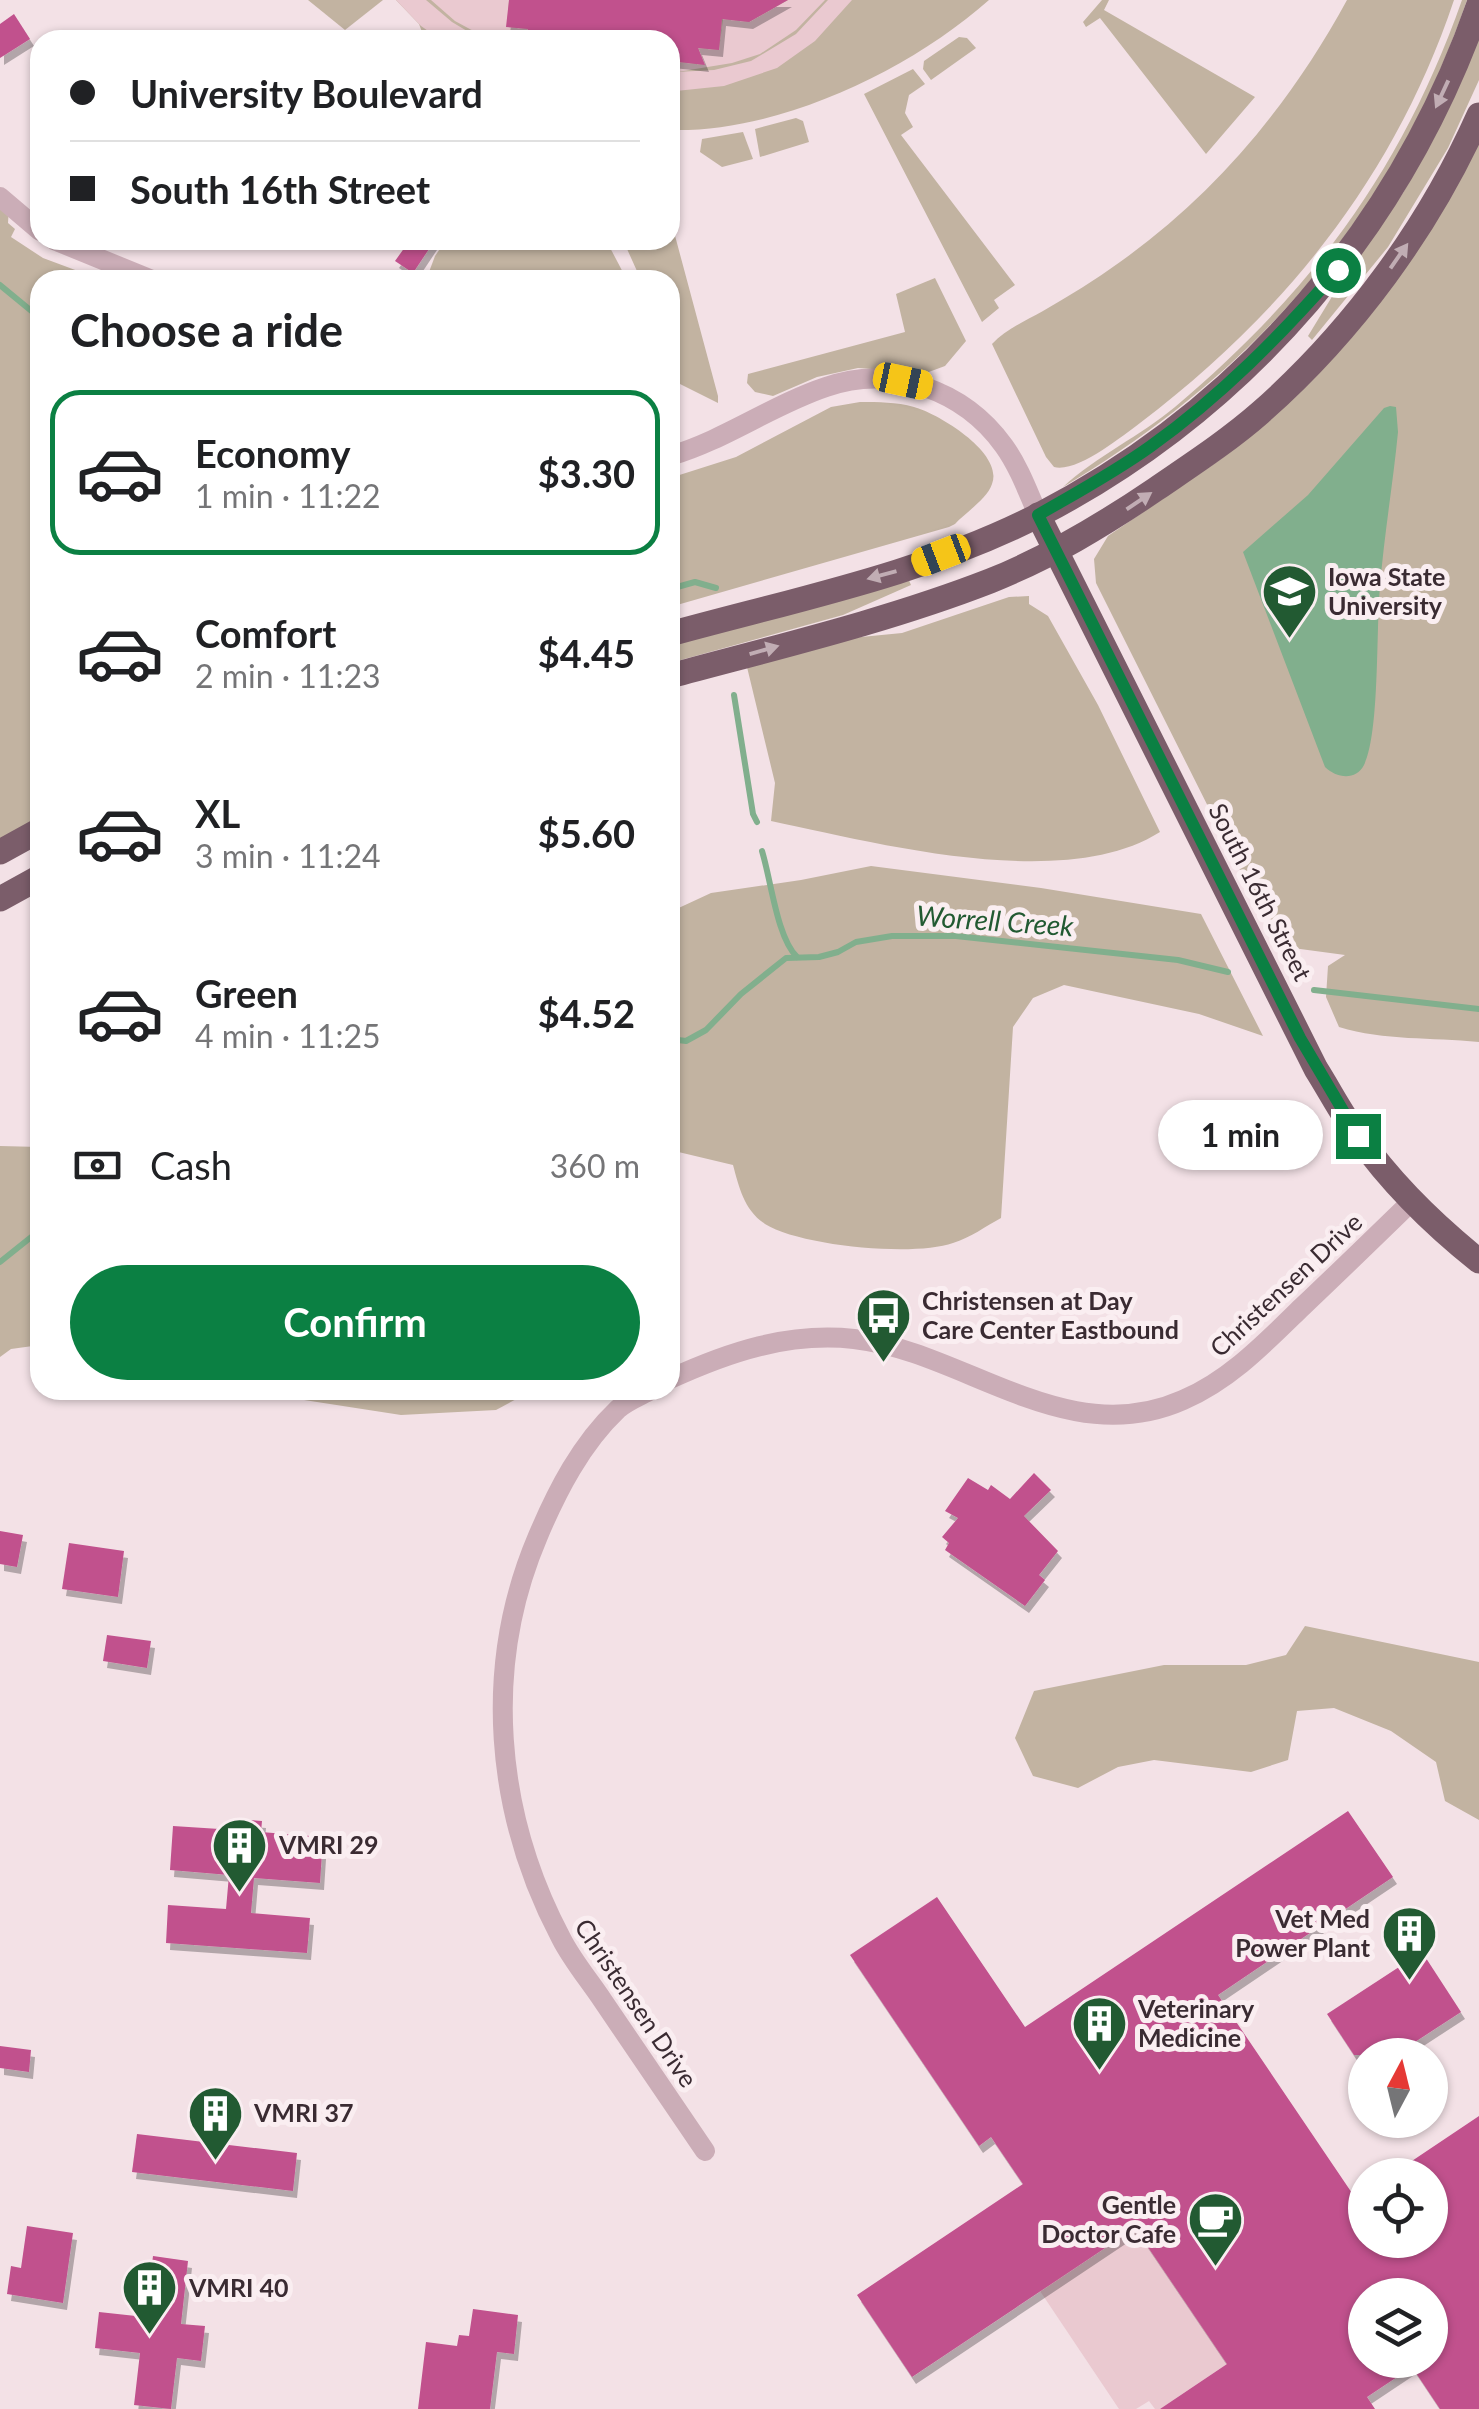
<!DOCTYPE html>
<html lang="en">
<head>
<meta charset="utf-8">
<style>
  body { margin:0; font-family:Lato,sans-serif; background:#f6f6f6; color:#202124; height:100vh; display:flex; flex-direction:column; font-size:38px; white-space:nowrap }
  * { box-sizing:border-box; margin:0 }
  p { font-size:32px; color:#757577 }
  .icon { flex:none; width:55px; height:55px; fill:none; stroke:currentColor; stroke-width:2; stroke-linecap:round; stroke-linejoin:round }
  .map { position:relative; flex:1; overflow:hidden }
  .drawer { position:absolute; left:30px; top:270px; width:650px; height:1130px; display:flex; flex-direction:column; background:#fff; border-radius:30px; box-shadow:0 2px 8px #0004 }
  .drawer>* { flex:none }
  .banner { position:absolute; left:30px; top:30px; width:650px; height:220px; border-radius:30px; box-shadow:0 2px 8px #0004; display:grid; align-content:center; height:220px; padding:0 40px; background:#fff }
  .needle { width:65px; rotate:7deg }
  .controls { position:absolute; left:1348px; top:2038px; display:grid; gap:20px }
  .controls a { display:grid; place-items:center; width:100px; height:100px; border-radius:50%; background:#fff; box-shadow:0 2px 8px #0004; font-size:50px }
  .end { position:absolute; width:45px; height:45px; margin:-22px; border:12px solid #0b8043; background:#fff; box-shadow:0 0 0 5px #fff }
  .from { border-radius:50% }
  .bubble { position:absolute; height:70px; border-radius:35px; background:#fff; box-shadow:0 2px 8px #0004; font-size:32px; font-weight:700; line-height:70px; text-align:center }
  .car { position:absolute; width:30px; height:60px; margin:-30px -15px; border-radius:12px; box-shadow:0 0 8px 2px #0007; background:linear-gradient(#f5c518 24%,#345 0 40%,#f5c518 0 76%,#345 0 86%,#f5c518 0) }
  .banner b { display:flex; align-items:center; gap:35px; height:95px; font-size:38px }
  .banner b+b { border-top:2px solid #e0e0e0 }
  .banner i { width:25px; height:25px; background:#202124 }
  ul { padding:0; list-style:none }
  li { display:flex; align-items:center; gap:30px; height:165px; margin:0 20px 15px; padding:0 20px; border:5px solid transparent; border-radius:30px }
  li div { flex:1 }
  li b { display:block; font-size:38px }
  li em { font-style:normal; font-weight:700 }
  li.on { border-color:#0b8043 }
  li>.icon { width:90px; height:90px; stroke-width:1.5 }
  h2 { padding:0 40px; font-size:45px; line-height:120px }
  .pay { display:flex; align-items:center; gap:25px; height:110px; padding:0 40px; font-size:38px }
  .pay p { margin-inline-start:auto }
  .button { display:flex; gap:20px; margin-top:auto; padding:20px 40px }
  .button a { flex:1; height:115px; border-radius:60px; background:#0b8043; color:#fff; font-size:40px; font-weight:700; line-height:115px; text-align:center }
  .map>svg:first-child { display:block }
  .green { fill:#c2b3a1 }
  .plaza { fill:#eac9d0 }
  .water { fill:#81af8d }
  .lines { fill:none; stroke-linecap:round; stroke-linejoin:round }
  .stream { stroke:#81af8d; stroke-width:6 }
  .building { fill:#c1518d; fill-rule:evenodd; filter:url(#shadow) }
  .minor { stroke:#cbadb7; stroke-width:20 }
  .major { stroke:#7b5d6a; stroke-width:25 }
  .oneway { fill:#c1adb4 }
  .route { stroke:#0b8043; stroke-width:12 }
  .labels { text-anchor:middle; stroke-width:10; stroke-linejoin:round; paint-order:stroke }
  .poi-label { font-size:25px; font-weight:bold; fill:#3a2b32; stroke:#faeef1; text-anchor:start }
  .street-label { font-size:25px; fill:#3a2b32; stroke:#faeef1 }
  .water-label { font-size:28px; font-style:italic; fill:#225a32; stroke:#faeef1 }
</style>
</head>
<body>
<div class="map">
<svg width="1479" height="2409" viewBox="0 0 1479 2409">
  <defs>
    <filter id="shadow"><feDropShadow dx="4" dy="7" stdDeviation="0" flood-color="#0004"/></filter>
  </defs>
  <rect width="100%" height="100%" fill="#f3e1e6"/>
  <g class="green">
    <path d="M308 0H383L345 30Z"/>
    <path d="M396 0H989C910 70 781 132 673 130L677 74 670 73V40H425L419 24Z"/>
    <path d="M1102 0H1109L1104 10 1255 97 1206 154 1100 18 1086 27 1083 22Z"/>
    <path d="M1347 0H1454C1395 176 1286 312 1140 423 1121 437 1077 473 1054 467L1046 457 992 344C1006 329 1025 321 1043 311 1069 296 1095 280 1120 262 1216 194 1291 103 1347 0Z"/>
    <path d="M1462 0H1467C1395 212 1255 374 1063 487 1097 456 1140 436 1175 407 1312 291 1402 170 1462 0Z"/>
    <path d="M1479 34V80L1448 148 1388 247 1312 340 1308 336 1344 277 1403 193 1433 139Z"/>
    <path d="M959 37 967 38 976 48 931 80 923 69 924 61Z"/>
    <path d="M913 69 925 84 909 95 905 113 913 127 901 135 1015 285 994 300 999 308 982 322 864 94Z"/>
    <path d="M796 118 803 121 809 142 760 157 755 129Z"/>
    <path d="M743 132 753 159 722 167 700 152 702 139Z"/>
    <path d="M1479 138V1042C1431 1037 1385 1041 1339 1027L1326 997 1328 966 1345 955 1278 946 1096 583 1094 559 1108 536 1221 459 1267 419Z"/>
    <path d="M0 197 9 207 8 223 15 229 11 237 43 258 102 280H40V830L0 852Z"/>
    <path d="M670 217 718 396V403L670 379V280H641L623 240H670Z"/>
    <path d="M446 240H606L627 280H426L435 256Z"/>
    <path d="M935 278 966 341 945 366 926 373 858 368 817 377 773 396 755 392 747 383 748 374 905 332 896 294Z"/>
    <path d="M860 402C879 402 896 402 914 407 939 414 1004 453 992 484 987 499 966 512 955 524L949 527 670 607V478L736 457 831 407Z"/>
    <path d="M908 578 911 585 843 615 670 663V645Z"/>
    <path d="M1029 596V604L1048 616 1098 705 1160 832C1064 893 876 843 771 821L775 783 747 667 851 638 902 633 1009 597Z"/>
    <path d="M871 866 1041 888 1201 914 1263 1036 1199 1014 1064 985 1033 998 1013 1027 1001 1218C986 1226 970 1238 953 1243 914 1257 800 1246 765 1224 744 1210 739 1187 733 1165L670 1150V912L711 893 801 880Z"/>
    <path d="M0 1146 40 1147V1345L11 1349 0 1357Z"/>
    <path d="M239 1390H533L496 1410 401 1415Z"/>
    <path d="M1305 1626 1479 1662V1820L1445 1801 1436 1762 1391 1731 1334 1708 1297 1711 1288 1760 1251 1772 1154 1760 1118 1767 1078 1788 1033 1776 1015 1738 1034 1691 1164 1665H1246L1286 1655Z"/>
  </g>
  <g class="plaza">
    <path d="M396 0H426L452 22 482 40H441L421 26Z"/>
    <path d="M431 0H509L507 27 529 29 523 40H490L455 21Z"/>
    <path d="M788 0H825L796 30 760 54 732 63 677 72 714 70 751 61 796 34 828 0H852L815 41 777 68 724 86 676 91 677 73H670V61L704 65 698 48 719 50 723 19 749 22Z"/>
    <path d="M1135 2228 1227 2364 1160 2409H1155L1149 2401 1136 2409H1119L1040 2291Z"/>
  </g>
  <path class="water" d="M1390 406 1396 407 1398 432C1393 484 1384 535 1380 587 1376 627 1380 734 1364 765 1356 781 1336 778 1325 767L1243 552 1308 495 1384 408Z"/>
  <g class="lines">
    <g class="stream">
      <path d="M0 285 40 318"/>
      <path d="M670 589 695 582 716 588"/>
      <path d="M734 695 753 814 757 822"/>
      <path d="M762 851C771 880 777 938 797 957"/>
      <path d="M1314 990 1479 1009"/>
      <path d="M670 1039 686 1041 706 1030 741 994 786 958 819 957 838 952 856 942 892 936H956L1178 960 1228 972"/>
      <path d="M0 1262 40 1230"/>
    </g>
  </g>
  <g class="building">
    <path d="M509 0H788L749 22 722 19 719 50 698 48 705 65 670 61V40H523L528 29 506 27Z"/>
    <path d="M14 14 30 39 0 58V24Z"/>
    <path d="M410 240H435L413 273 395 261Z"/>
    <path d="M1034 1473 1051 1490 1024 1516 1058 1551 1039 1575 1045 1580 1025 1606 945 1550 949 1543 942 1537 958 1518 945 1511 968 1478 988 1490 991 1485 1010 1499Z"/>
    <path d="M0 1531 23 1535 17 1567 0 1564Z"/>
    <path d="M69 1543 124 1551 118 1597 62 1589Z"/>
    <path d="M107 1635 151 1641 147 1668 103 1661Z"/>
    <path d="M1348 1811 1393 1877 1218 1995 1356 2199 1365 2192V2240H1430V2175H1391L1479 2116V2409H1440L1412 2367 1367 2397 1375 2409H1160L1227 2364 1135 2228 912 2377 857 2295 1023 2184 991 2137 979 2146 850 1955 937 1897 1025 2027ZM1365 2295H1430V2360H1365Z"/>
    <path d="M236 1819 262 1821 261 1832 323 1837 320 1883 254 1878 251 1913 310 1918 307 1953 166 1943 168 1905 226 1909 229 1875 170 1870 173 1826 235 1830Z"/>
    <path d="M1422 1952 1461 2012 1395 2055H1354L1327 2014Z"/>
    <path d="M0 2046 31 2050 29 2072 0 2068Z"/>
    <path d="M137 2134 297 2153 293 2191 132 2172Z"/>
    <path d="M27 2226 73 2233 63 2303 7 2294 11 2266 21 2268Z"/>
    <path d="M153 2256 188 2261 181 2324 205 2326 201 2361 177 2358 171 2409 134 2405 140 2353 95 2348 99 2312 145 2317Z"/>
    <path d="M473 2309 518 2315 514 2354 497 2352 490 2409H418L426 2342 457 2346 459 2335 469 2336Z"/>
  </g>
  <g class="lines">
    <g class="minor">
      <path d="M0 197 40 231"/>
      <path d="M54 240 152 280"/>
      <path d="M670 456C725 440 772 405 826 387 891 364 964 390 1004 446 1019 467 1028 492 1038 515"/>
      <path d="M670 1379C729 1352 788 1332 854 1339 964 1351 1066 1452 1183 1400 1230 1380 1266 1342 1302 1307 1339 1272 1376 1236 1412 1201"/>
      <path d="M651 1390C640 1396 627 1401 618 1409 581 1444 557 1491 538 1536 482 1667 495 1813 561 1938 572 1960 589 1980 603 2001 637 2051 671 2101 705 2151"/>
    </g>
    <g class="major">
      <path d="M1038 515 1316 1069C1330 1091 1342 1115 1358 1136 1391 1183 1434 1225 1479 1261"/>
      <path d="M670 634C793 600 924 574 1039 515 1247 407 1402 225 1479 4"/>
      <path d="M670 676C777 647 887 621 990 581 1050 557 1103 525 1156 489 1191 465 1228 441 1260 413 1353 331 1429 227 1479 115"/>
      <path d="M0 852 40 830"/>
      <path d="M0 899 40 877"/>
    </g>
  </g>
  <defs><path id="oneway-solid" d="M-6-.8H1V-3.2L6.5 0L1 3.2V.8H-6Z" transform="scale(2.5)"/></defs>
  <g class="oneway">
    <use href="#oneway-solid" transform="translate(1442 94) rotate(115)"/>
    <use href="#oneway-solid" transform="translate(1399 256) rotate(-55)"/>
    <use href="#oneway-solid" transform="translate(1139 501) rotate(-34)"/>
    <use href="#oneway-solid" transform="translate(882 575) rotate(165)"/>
    <use href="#oneway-solid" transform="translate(764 650) rotate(-16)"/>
  </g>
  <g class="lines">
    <path class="route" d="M1338 270C1281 335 1221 396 1151 446 1115 472 1076 493 1038 515L1300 1038 1358 1136"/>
  </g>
  <defs>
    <symbol id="university-pin" viewBox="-11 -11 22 30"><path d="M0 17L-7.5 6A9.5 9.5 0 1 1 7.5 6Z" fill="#225a32" stroke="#faeef1"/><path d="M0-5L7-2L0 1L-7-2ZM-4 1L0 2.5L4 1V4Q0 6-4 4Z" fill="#fff"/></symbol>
    <symbol id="bus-pin" viewBox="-11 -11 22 30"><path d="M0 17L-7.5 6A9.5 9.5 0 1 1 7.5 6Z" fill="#225a32" stroke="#faeef1"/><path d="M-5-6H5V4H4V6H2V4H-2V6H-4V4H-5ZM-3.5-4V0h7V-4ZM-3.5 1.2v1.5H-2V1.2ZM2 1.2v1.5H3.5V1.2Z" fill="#fff"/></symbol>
    <symbol id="building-pin" viewBox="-11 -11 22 30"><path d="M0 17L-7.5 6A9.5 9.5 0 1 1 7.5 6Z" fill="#225a32" stroke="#faeef1"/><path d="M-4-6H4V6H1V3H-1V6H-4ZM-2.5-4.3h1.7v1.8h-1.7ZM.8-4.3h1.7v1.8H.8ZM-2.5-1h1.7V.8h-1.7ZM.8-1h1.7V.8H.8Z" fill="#fff"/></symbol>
    <symbol id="cafe-pin" viewBox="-11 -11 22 30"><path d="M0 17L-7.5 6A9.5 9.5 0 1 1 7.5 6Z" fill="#225a32" stroke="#faeef1"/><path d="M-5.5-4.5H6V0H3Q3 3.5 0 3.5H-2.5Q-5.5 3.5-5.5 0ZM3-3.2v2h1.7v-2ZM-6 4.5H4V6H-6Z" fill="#fff"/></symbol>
  </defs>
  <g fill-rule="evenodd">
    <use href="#university-pin" x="1258" y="560" width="63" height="86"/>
    <use href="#bus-pin" x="852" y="1284" width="63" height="86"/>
    <use href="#building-pin" x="208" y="1814" width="63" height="86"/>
    <use href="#building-pin" x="1378" y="1902" width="63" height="86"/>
    <use href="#building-pin" x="1068" y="1992" width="63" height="86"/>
    <use href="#building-pin" x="184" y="2082" width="63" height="86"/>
    <use href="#cafe-pin" x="1184" y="2188" width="63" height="86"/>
    <use href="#building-pin" x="118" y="2256" width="63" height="86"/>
  </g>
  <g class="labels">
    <g class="poi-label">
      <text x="1328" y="586">Iowa State<tspan x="1328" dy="29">University</tspan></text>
      <text x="922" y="1310">Christensen at Day<tspan x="922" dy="29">Care Center Eastbound</tspan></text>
      <text x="279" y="1854">VMRI 29</text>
      <text x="1370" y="1928" text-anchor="end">Vet Med<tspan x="1370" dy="29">Power Plant</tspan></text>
      <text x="1138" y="2018">Veterinary<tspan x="1138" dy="29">Medicine</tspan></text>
      <text x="254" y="2122">VMRI 37</text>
      <text x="1176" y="2214" text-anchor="end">Gentle<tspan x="1176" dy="29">Doctor Cafe</tspan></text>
      <text x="189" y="2297">VMRI 40</text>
    </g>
    <g class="street-label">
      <text transform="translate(1260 892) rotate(63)" y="9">South 16th Street</text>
      <text transform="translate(1286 1285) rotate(-43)" y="9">Christensen Drive</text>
      <text transform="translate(636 2003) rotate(56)" y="9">Christensen Drive</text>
    </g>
    <g class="water-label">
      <text transform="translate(995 921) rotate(4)" y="10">Worrell Creek</text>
    </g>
  </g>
</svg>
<div class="controls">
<a><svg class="needle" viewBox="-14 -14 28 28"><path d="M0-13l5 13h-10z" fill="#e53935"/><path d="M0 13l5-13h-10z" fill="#757577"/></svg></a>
<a><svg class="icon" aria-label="locate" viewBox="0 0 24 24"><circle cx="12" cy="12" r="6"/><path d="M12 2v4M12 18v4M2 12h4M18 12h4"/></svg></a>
<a><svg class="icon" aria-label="layers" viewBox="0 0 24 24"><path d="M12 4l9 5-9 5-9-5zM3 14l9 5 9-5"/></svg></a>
</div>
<i class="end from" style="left:1338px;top:270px"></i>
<i class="end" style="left:1358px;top:1136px"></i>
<div class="bubble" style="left:1158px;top:1100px;width:165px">1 min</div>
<i class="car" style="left:903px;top:381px;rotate:102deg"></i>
<i class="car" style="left:941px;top:555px;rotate:249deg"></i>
<div class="banner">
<b><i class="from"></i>University Boulevard</b>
<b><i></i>South 16th Street</b>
</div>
<section class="drawer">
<h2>Choose a ride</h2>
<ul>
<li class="on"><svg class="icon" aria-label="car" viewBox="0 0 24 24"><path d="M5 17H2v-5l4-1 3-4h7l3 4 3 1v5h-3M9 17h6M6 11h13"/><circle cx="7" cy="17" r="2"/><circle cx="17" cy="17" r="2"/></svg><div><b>Economy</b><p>1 min · 11:22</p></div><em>$3.30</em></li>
<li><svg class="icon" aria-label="car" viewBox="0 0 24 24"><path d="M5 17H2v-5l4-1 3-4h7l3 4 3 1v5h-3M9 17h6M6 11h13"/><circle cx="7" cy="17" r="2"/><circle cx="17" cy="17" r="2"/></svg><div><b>Comfort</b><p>2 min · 11:23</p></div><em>$4.45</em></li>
<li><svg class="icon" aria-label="car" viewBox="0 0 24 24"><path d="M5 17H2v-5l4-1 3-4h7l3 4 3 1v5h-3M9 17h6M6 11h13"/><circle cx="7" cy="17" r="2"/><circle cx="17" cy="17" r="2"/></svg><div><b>XL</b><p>3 min · 11:24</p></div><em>$5.60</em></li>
<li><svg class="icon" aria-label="car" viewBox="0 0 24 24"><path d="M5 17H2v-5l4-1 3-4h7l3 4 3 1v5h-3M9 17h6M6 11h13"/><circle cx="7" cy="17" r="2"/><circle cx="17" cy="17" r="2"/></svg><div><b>Green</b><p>4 min · 11:25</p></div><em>$4.52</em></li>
</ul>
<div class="pay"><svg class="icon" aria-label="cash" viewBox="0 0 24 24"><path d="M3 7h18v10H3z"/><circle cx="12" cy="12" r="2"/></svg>Cash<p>360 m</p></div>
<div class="button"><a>Confirm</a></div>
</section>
</div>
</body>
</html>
